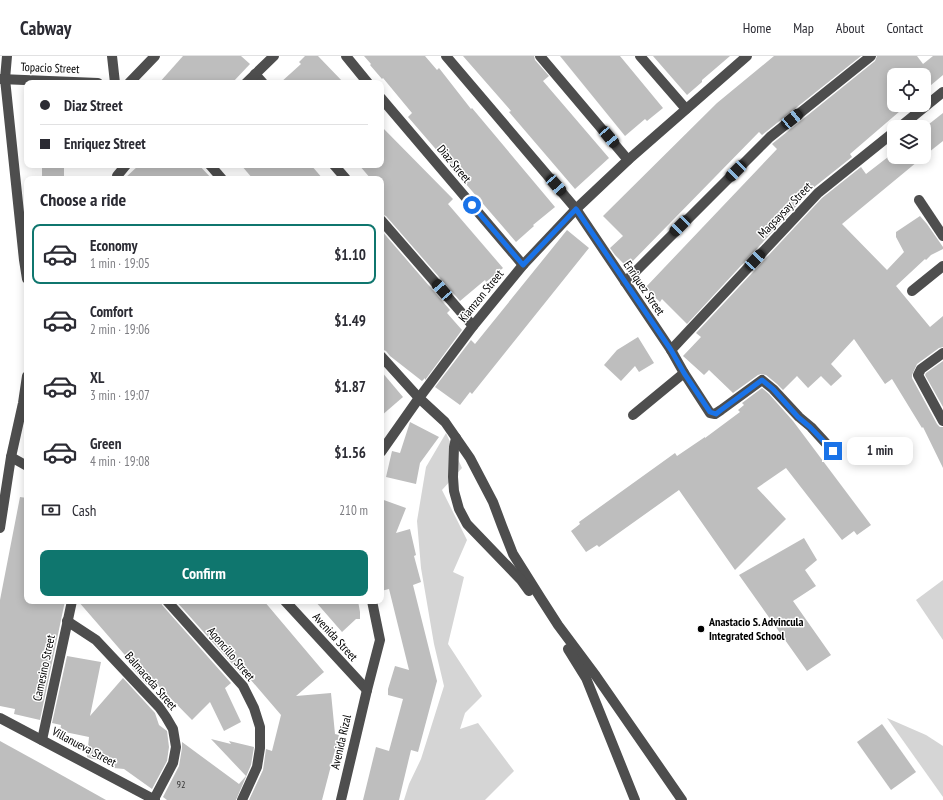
<!DOCTYPE html>
<html lang="en">
<head>
<meta charset="utf-8">
<style>
  body { margin:0; font-family:"PT Sans Narrow",sans-serif; background:#f7f7f7; color:#2b2b33; height:100vh; display:flex; flex-direction:column; font-size:15px; white-space:nowrap }
  * { box-sizing:border-box; margin:0 }
  p { font-size:13px; color:#7c7c81 }
  .icon { flex:none; width:22px; height:22px; fill:none; stroke:currentColor; stroke-width:2; stroke-linecap:round; stroke-linejoin:round }
  .map { position:relative; flex:1; overflow:hidden }
  .side { position:absolute; left:24px; top:120px; width:360px; height:428px; display:flex; flex-direction:column; background:#fff; border-radius:8px; box-shadow:0 2px 10px #0003 }
  .side>* { flex:none }
  .banner { position:absolute; left:24px; top:24px; width:360px; height:88px; border-radius:8px; box-shadow:0 2px 10px #0003; display:grid; align-content:center; height:88px; padding:0 16px; background:#fff }
  .fabs { position:absolute; left:887px; top:12px; display:grid; gap:8px }
  .fabs a { display:grid; place-items:center; width:44px; height:44px; border-radius:8px; background:#fff; box-shadow:0 2px 10px #0003; font-size:20px }
  .end { position:absolute; width:18px; height:18px; margin:-9px; border:5px solid #1a73e8; background:#fff; box-shadow:0 0 0 2px #fff }
  .from { border-radius:50% }
  .bubble { position:absolute; height:28px; border-radius:8px; background:#fff; box-shadow:0 2px 10px #0003; font-size:13px; font-weight:700; line-height:28px; text-align:center }
  .car { position:absolute; width:12px; height:24px; margin:-12px -6px; border-radius:5px; box-shadow:0 0 3px 1px #0007; background:linear-gradient(#222 24%,#8ab4d8 0 40%,#222 0 76%,#8ab4d8 0 86%,#222 0) }
  .banner b { display:flex; align-items:center; gap:14px; height:38px; font-size:15px }
  .banner b+b { border-top:1px solid #e1e1e2 }
  .banner i { width:10px; height:10px; background:#2b2b33 }
  ul { padding:0; list-style:none }
  li { display:flex; align-items:center; gap:12px; height:60px; margin:0 8px 6px; padding:0 8px; border:2px solid transparent; border-radius:8px }
  li div { flex:1 }
  li b { display:block; font-size:15px }
  li em { font-style:normal; font-weight:700 }
  li.on { border-color:#0f766e }
  li>.icon { width:36px; height:36px; stroke-width:1.5 }
  h2 { padding:0 16px; font-size:18px; line-height:48px }
  .pay { display:flex; align-items:center; gap:10px; height:44px; padding:0 16px; font-size:15px }
  .pay p { margin-inline-start:auto }
  .button { display:flex; gap:8px; margin-top:auto; padding:8px 16px }
  .button a { flex:1; height:46px; border-radius:8px; background:#0f766e; color:#fff; font-size:16px; font-weight:700; line-height:46px; text-align:center }
  header { display:flex; align-items:center; gap:24px; box-sizing:border-box; height:56px; padding:0 20px; background:#fff; border-bottom:1px solid #e1e1e2 }
  header strong { font-size:19px }
  nav { display:flex; gap:22px; margin-inline-start:auto; font-size:14px }
  .map>svg:first-child { display:block }
  .green { fill:#d5d5d5 }
  .building { fill:#bebebe }
  .lines { fill:none; stroke-linecap:round; stroke-linejoin:round }
  .minor { stroke:#4e4e4e; stroke-width:10 }
  .route { stroke:#1a73e8; stroke-width:5 }
  .poi-dot { fill:#000; stroke:#fff; stroke-width:1.5 }
  .labels { text-anchor:middle; stroke-width:3; stroke-linejoin:round; paint-order:stroke }
  .number-label { font-size:10px; fill:#303030 }
  .street-label { font-size:12px; fill:#000; stroke:#fff }
  .poi-label { font-size:12px; font-weight:bold; fill:#000; stroke:#fff; text-anchor:start }
</style>
</head>
<body>
<header>
<strong>Cabway</strong>
<nav><a>Home</a><a>Map</a><a>About</a><a>Contact</a></nav>
</header>
<div class="map">
<svg width="943" height="744" viewBox="0 0 943 744">
  <rect width="100%" height="100%" fill="#fff"/>
  <g class="green">
    <path d="M446 377 462 412 442 434 467 484 453 516 464 521 448 588 482 640 465 657 460 673 478 667 514 715 485 744H404L409 728 421 703 444 630 434 588 421 512 417 465 426 411Z"/>
    <path d="M943 524V584L916 544Z"/>
    <path d="M887 662 926 679 943 690V741Z"/>
  </g>
  <g class="building">
    <path d="M183 0H241L250 8 232 27H159Z"/>
    <path d="M305 0H318L344 27H280L301 8 299 6Z"/>
    <path d="M364 0H425L437 14 439 12 471 53 472 52 555 151 533 169 534 170 516 186 408 61 412 57 383 22 382 23 370 9 371 8Z"/>
    <path d="M463 0H534L535 4 549 20 543 25 609 102 575 133 509 56 511 55Z"/>
    <path d="M560 0H620L663 52 647 65 645 63 625 80Z"/>
    <path d="M653 0H730L702 24V26L687 39Z"/>
    <path d="M774 0H861L762 79 759 76 627 211 615 199 610 192 623 180 603 160 717 47Z"/>
    <path d="M877 0H917L923 8 933 0H943V19L924 35V19H894V49H907L850 98 852 101 813 132 687 268 662 243 660 246 645 232 777 93 772 88 875 5Z"/>
    <path d="M943 57V85L924 100V72Z"/>
    <path d="M381 70 453 143 448 148 503 212 486 226 485 224 460 245 386 160 381 158V123H371L359 109H381Z"/>
    <path d="M888 101H923L842 168 887 214 904 196 896 181V176L920 160 927 168 943 191V193L931 199 926 204 925 203 896 230 930 271 943 260V291L939 292 917 308 912 319V322L937 368 940 371H943V412L923 371 922 372 892 323 885 328 854 283 831 308 842 320 831 330 821 320 808 332 797 320 783 334 777 328 766 319 761 318 758 319 733 337 709 314 704 319 683 300 701 281 696 277 822 142 861 111 866 118Z"/>
    <rect x="42" y="109" width="22" height="14"/>
    <path d="M139 109H199L212 123H124Z"/>
    <path d="M241 109H311L323 123H253Z"/>
    <path d="M381 174 450 254 447 257 462 274 425 324V322L422 325 390 300 386 295 381 293Z"/>
    <path d="M567 174 589 192 472 338 470 336 460 349 435 331 471 284 475 288Z"/>
    <path d="M638 281 654 307 639 316 635 310 621 325 604 309 617 294Z"/>
    <path d="M943 305V351L925 319 926 317Z"/>
    <path d="M381 315 403 341 381 360Z"/>
    <path d="M762 332 769 338 793 365 871 469 857 479 854 475 842 484 786 412 757 432 786 463 735 514 679 434 599 491 597 489 586 496 571 475 580 468 579 466 675 397 677 400 705 381V382L740 356 738 354 744 349 742 347Z"/>
    <path d="M410 366 439 381 420 407 416 428 386 421 392 395 400 397Z"/>
    <path d="M20 441 27 442V545H65L40 664 14 658 15 653 0 650V544Z"/>
    <path d="M381 443 406 452 396 477 410 473 416 499 414 500 421 526 413 529 437 625 418 696 411 694 399 744H363L376 691 389 695 403 643 388 639V633L395 610 409 614 389 533 381 535Z"/>
    <path d="M804 482 817 504 805 514 816 530 793 545 831 599 807 615 739 519Z"/>
    <path d="M78 545H161L162 549 231 627 225 632 241 666 224 675 210 646 192 664 142 613 147 629 132 612 137 613Z"/>
    <path d="M176 545H264L324 616 296 640 331 637 335 678 339 679 322 744H249L263 714 266 693 272 695 281 659 244 616 241 618Z"/>
    <path d="M315 545H358L360 556V563H356L342 576Z"/>
    <path d="M67 600 101 606 90 660 123 622 155 657 159 669 167 675 169 691 167 705 152 733 124 713 114 712V705L92 703 87 701 89 681 60 675 61 669 52 667Z"/>
    <path d="M882 668 916 716 891 734 857 686Z"/>
    <path d="M211 683 231 688 229 685 254 691 251 709 236 744H167L163 741 179 710 182 692V686L239 728 246 720Z"/>
    <path d="M0 685 40 707 106 744H0Z"/>
  </g>
  <g class="lines">
    <g class="minor">
      <path d="M7 0 5 23 24 204 27 223"/>
      <path d="M112 0 115 27"/>
      <path d="M346 0 368 27"/>
      <path d="M446 0 576 153 671 294 684 317 710 357 715 358 721 354 762 324 773 333 799 361 811 371 833 395"/>
      <path d="M540 0 628 104"/>
      <path d="M640 0 686 53"/>
      <path d="M255 18 263 27"/>
      <path d="M0 23 98 27"/>
      <path d="M129 27 155 0"/>
      <path d="M246 27 274 0"/>
      <path d="M381 42 523 209"/>
      <path d="M900 71 943 36"/>
      <path d="M210 109 222 123"/>
      <path d="M334 109 346 123"/>
      <path d="M117 123V120L126 109"/>
      <path d="M919 144 943 180"/>
      <path d="M381 164 473 270"/>
      <path d="M625 226 770 81 871 0"/>
      <path d="M912 235 943 210"/>
      <path d="M671 294 818 137 894 76"/>
      <path d="M943 297 921 313 918 319 943 365"/>
      <path d="M381 300 419 342 445 366 470 402 493 446 502 470 513 498 540 541 558 569 596 620 682 744"/>
      <path d="M633 359 684 317"/>
      <path d="M456 382 454 391 453 421 454 435 459 453 467 468 521 524 529 535"/>
      <path d="M381 396 419 342 473 270 523 209 576 153 628 104 747 0"/>
      <path d="M11 401 27 410"/>
      <path d="M0 472 11 401 23 347 27 320"/>
      <path d="M167 545 243 630 254 652 260 671V692L257 711 242 744"/>
      <path d="M285 545 367 634"/>
      <path d="M67 565 96 584 159 651 166 661 173 673 176 691 173 707 154 743"/>
      <path d="M568 593 586 622 635 744"/>
      <path d="M0 662 155 744"/>
      <path d="M42 684 72 545"/>
      <path d="M341 744 367 634 380 584 372 545"/>
    </g>
  </g>
  <g class="lines">
    <path class="route" d="M472 149 523 209 576 153 671 294 684 317 710 356 716 358 721 354 762 324 773 333 798 361 810 371 833 395"/>
  </g>
  <circle class="poi-dot" cx="701" cy="573" r="4"/>
  <g class="labels">
    <g class="number-label">
      <text x="181" y="732">92</text>
    </g>
    <g class="street-label">
      <text transform="translate(50 12) rotate(2)" y="4">Topacio Street</text>
      <text transform="translate(454 108) rotate(50)" y="4">Diaz Street</text>
      <text transform="translate(785 154) rotate(-46)" y="4">Magsaysay Street</text>
      <text transform="translate(644 232) rotate(56)" y="4">Enriquez Street</text>
      <text transform="translate(481 240) rotate(-51)" y="4">Kiamzon Street</text>
      <text transform="translate(335 581) rotate(48)" y="4">Avenida Street</text>
      <text transform="translate(231 598) rotate(50)" y="4">Agoncillo Street</text>
      <text transform="translate(44 612) rotate(-78)" y="4">Camesino Street</text>
      <text transform="translate(151 625) rotate(49)" y="4">Balmaceda Street</text>
      <text transform="translate(341 686) rotate(-77)" y="4">Avenida Rizal</text>
      <text transform="translate(84 691) rotate(28)" y="4">Villanueva Street</text>
    </g>
    <g class="poi-label">
      <text x="709" y="570">Anastacio S. Advincula<tspan x="709" dy="14">Integrated School</tspan></text>
    </g>
  </g>
</svg>
<div class="fabs">
<a><svg class="icon" aria-label="locate" viewBox="0 0 24 24"><circle cx="12" cy="12" r="6"/><path d="M12 2v4M12 18v4M2 12h4M18 12h4"/></svg></a>
<a><svg class="icon" aria-label="layers" viewBox="0 0 24 24"><path d="M12 4l9 5-9 5-9-5zM3 14l9 5 9-5"/></svg></a>
</div>
<i class="end from" style="left:472px;top:149px"></i>
<i class="end" style="left:833px;top:395px"></i>
<div class="bubble" style="left:847px;top:381px;width:66px">1 min</div>
<i class="car" style="left:792px;top:63px;rotate:51deg"></i>
<i class="car" style="left:609px;top:81px;rotate:140deg"></i>
<i class="car" style="left:736px;top:115px;rotate:225deg"></i>
<i class="car" style="left:556px;top:129px;rotate:139deg"></i>
<i class="car" style="left:680px;top:170px;rotate:225deg"></i>
<i class="car" style="left:755px;top:204px;rotate:43deg"></i>
<i class="car" style="left:442px;top:234px;rotate:319deg"></i>
<div class="banner">
<b><i class="from"></i>Diaz Street</b>
<b><i></i>Enriquez Street</b>
</div>
<section class="side">
<h2>Choose a ride</h2>
<ul>
<li class="on"><svg class="icon" aria-label="car" viewBox="0 0 24 24"><path d="M5 17H2v-5l4-1 3-4h7l3 4 3 1v5h-3M9 17h6M6 11h13"/><circle cx="7" cy="17" r="2"/><circle cx="17" cy="17" r="2"/></svg><div><b>Economy</b><p>1 min · 19:05</p></div><em>$1.10</em></li>
<li><svg class="icon" aria-label="car" viewBox="0 0 24 24"><path d="M5 17H2v-5l4-1 3-4h7l3 4 3 1v5h-3M9 17h6M6 11h13"/><circle cx="7" cy="17" r="2"/><circle cx="17" cy="17" r="2"/></svg><div><b>Comfort</b><p>2 min · 19:06</p></div><em>$1.49</em></li>
<li><svg class="icon" aria-label="car" viewBox="0 0 24 24"><path d="M5 17H2v-5l4-1 3-4h7l3 4 3 1v5h-3M9 17h6M6 11h13"/><circle cx="7" cy="17" r="2"/><circle cx="17" cy="17" r="2"/></svg><div><b>XL</b><p>3 min · 19:07</p></div><em>$1.87</em></li>
<li><svg class="icon" aria-label="car" viewBox="0 0 24 24"><path d="M5 17H2v-5l4-1 3-4h7l3 4 3 1v5h-3M9 17h6M6 11h13"/><circle cx="7" cy="17" r="2"/><circle cx="17" cy="17" r="2"/></svg><div><b>Green</b><p>4 min · 19:08</p></div><em>$1.56</em></li>
</ul>
<div class="pay"><svg class="icon" aria-label="cash" viewBox="0 0 24 24"><path d="M3 7h18v10H3z"/><circle cx="12" cy="12" r="2"/></svg>Cash<p>210 m</p></div>
<div class="button"><a>Confirm</a></div>
</section>
</div>
</body>
</html>
